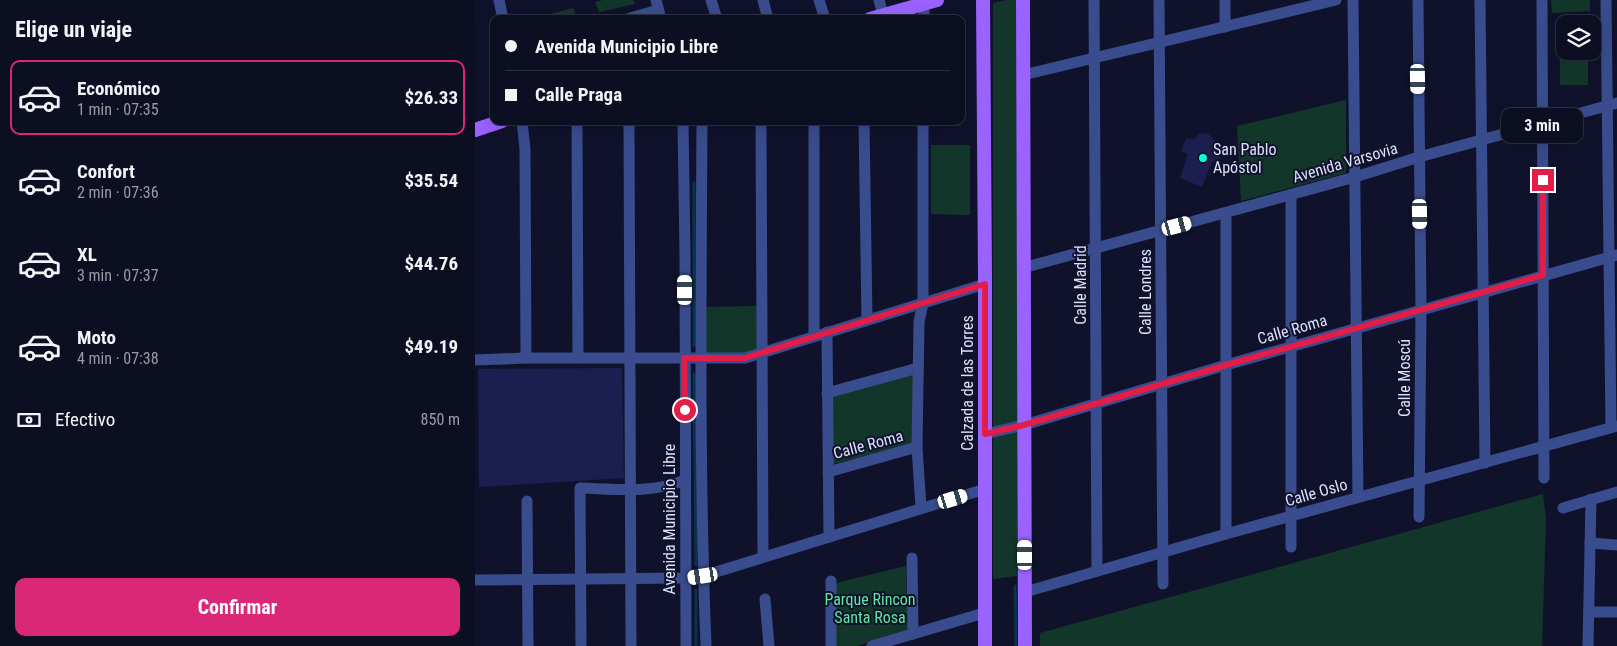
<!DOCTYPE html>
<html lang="es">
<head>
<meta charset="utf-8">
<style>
  body { margin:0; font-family:"Roboto Condensed",sans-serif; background:#15172a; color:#f1f3f6; height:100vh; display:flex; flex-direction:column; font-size:19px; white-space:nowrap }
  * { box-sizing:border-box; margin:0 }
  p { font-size:16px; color:#9a9ca5 }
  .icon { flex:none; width:28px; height:28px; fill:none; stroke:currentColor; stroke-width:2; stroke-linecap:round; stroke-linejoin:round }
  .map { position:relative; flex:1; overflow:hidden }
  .panel { display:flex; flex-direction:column; background:#0c0e21; width:475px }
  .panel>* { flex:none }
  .banner { position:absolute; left:15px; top:15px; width:475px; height:110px; border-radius:10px; box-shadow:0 5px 20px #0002,0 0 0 1px #2c2e3f; display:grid; align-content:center; height:110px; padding:0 15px; background:#0c0e21 }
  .controls { position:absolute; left:1081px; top:15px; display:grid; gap:10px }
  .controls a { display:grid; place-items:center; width:45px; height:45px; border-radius:10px; background:#0c0e21; box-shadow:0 5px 20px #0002,0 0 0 1px #2c2e3f; font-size:25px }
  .end { position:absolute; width:22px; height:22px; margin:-11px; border:6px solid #e11d48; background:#fff; box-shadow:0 0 0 2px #fff }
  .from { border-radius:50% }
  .bubble { position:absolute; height:35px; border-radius:10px; background:#0c0e21; box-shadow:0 5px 20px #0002,0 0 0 1px #2c2e3f; font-size:16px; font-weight:700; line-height:35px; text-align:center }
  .car { position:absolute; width:15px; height:30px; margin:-15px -8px; border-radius:6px; box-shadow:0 0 4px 1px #0007; background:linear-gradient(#fff 24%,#345 0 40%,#fff 0 76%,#345 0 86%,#fff 0) }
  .banner b { display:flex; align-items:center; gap:18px; height:48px; font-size:19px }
  .banner b+b { border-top:1px solid #2c2e3f }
  .banner i { width:12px; height:12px; background:#f1f3f6 }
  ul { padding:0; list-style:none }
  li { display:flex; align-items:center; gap:15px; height:75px; margin:0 10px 8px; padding:0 5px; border:2px solid transparent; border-radius:10px }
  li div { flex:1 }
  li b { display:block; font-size:19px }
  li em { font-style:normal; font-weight:700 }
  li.active { border-color:#db2777 }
  li>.icon { width:45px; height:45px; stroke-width:1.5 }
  h2 { padding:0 15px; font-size:22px; line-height:60px }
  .pay { display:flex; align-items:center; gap:12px; height:55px; padding:0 15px; font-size:19px }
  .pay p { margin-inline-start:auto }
  .button { display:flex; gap:10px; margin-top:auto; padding:10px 15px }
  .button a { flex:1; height:58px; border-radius:10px; background:#db2777; color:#fff; font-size:20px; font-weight:700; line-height:58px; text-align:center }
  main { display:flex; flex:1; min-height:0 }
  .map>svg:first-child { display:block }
  .green { fill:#13362b }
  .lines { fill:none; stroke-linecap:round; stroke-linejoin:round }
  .stream { stroke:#08334c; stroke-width:3 }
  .building { fill:#1b1e4e }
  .minor { stroke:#394c8d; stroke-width:11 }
  .major { stroke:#9a62ff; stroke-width:14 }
  .route { stroke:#e11d48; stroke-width:6 }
  .poi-dot { fill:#07ffd5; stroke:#10122c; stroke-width:2 }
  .labels { text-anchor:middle; stroke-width:4; stroke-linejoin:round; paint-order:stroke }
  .poi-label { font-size:16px; fill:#dbe0ff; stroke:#10122c; text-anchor:start }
  .street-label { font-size:16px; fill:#dbe0ff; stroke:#10122c }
  .park-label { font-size:16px; fill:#60e6a0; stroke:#10122c }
</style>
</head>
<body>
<main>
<section class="panel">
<h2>Elige un viaje</h2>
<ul>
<li class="active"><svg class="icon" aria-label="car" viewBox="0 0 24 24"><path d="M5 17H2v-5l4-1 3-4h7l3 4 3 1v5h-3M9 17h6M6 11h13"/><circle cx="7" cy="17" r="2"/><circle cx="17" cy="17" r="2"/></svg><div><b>Económico</b><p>1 min · 07:35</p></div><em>$26.33</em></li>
<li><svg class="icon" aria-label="car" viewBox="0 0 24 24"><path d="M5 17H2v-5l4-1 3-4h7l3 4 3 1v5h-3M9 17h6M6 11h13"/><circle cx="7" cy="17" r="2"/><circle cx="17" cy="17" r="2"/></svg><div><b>Confort</b><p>2 min · 07:36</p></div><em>$35.54</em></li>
<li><svg class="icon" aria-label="car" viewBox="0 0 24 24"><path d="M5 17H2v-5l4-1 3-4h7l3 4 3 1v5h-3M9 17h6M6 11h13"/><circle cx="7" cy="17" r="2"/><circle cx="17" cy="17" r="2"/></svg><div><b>XL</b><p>3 min · 07:37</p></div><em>$44.76</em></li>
<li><svg class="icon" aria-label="car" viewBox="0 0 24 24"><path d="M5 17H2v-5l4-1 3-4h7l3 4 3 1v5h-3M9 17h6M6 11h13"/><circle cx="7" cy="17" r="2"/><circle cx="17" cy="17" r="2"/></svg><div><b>Moto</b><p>4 min · 07:38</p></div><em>$49.19</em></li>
</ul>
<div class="pay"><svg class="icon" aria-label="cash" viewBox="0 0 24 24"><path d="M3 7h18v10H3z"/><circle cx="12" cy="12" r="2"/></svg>Efectivo<p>850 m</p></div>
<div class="button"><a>Confirmar</a></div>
</section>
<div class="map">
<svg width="1142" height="646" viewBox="0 0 1142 646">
  <rect width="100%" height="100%" fill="#10122c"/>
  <g class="green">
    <path d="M128 0H158L160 4 124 12 120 2Z"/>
    <path d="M531 0H541L543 431 542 576 518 579V3Z"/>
    <path d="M1076 0H1115V11L1077 13Z"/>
    <path d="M98 8 102 19H56Z"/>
    <path d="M1085 39H1090V51H1113V85H1085Z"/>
    <path d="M871 100V173L766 201 762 126Z"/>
    <path d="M456 145H495V215L456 214Z"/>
    <path d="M282 306 283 352 229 356V307Z"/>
    <path d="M440 374 439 444 354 465V396Z"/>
    <path d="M1068 494 1071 518 1067 646H565V633Z"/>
    <path d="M431 566 433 631 382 646H361V583Z"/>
  </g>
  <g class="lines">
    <g class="stream">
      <path d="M219 183V345"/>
      <path d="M219 374 221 565"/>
      <path d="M540 586 541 646"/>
      <path d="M221 590V646"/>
    </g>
  </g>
  <g class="building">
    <path d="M730 133 735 135 739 140 740 148 747 151 743 163 737 162 727 187 705 178 713 154 706 151 711 138 719 140 723 134Z"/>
    <path d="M147 368 149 478 4 487 3 369Z"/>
  </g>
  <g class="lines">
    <g class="minor">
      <path d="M24 0 28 19"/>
      <path d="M181 0 186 19"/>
      <path d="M236 0 242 19"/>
      <path d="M288 0 293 19"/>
      <path d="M344 0 350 19"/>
      <path d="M404 0 408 15"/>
      <path d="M619 0 622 571"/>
      <path d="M684 0 688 584"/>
      <path d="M750 0V27"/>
      <path d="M878 0 883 497"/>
      <path d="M943 0 946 310 944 517"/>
      <path d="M1005 0 1010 463"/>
      <path d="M1067 0 1069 478"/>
      <path d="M1131 0 1136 427"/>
      <path d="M152 19 183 10"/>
      <path d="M449 19V4"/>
      <path d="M548 75 861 0"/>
      <path d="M47 121 50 149 51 358"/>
      <path d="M102 121 103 358"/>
      <path d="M154 121 156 646"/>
      <path d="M208 121 210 256 211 646"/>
      <path d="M227 121C226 296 224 471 231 646"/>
      <path d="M286 121 288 557"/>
      <path d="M389 121 392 320"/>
      <path d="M751 213V534"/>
      <path d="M548 268 880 177 944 157 1142 103"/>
      <path d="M352 332 354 537"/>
      <path d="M339 336V121"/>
      <path d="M0 360 51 358H270L510 284"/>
      <path d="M352 393 443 368"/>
      <path d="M510 434 549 425 751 365 1142 255"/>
      <path d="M353 472 442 447"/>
      <path d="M52 501 53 646"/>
      <path d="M446 508 442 447 444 322 448 303V121"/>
      <path d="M1088 508 1142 492"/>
      <path d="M1115 543 1142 545"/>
      <path d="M816 547V195"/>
      <path d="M437 558 438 634"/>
      <path d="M0 580 211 578 228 576 510 489"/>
      <path d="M356 581V646"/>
      <path d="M550 592 751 534 1142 426"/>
      <path d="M290 599 294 646"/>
      <path d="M1114 612H1142"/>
      <path d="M106 646 105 488C140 489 177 494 210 480"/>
      <path d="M397 646 509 613"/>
      <path d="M1113 646 1116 499"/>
    </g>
    <g class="major">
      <path d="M508 0 510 275V646"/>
      <path d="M548 0 550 646"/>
      <path d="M395 19 462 0"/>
      <path d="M0 130 27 121"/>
    </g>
  </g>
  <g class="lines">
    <path class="route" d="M210 410 209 358H270L510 284V434L549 425 751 365 1068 275V180"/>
  </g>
  <circle class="poi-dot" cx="728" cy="158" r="5"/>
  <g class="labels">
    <g class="poi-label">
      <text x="738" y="155">San Pablo<tspan x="738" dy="18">Apóstol</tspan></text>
    </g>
    <g class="street-label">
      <text transform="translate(870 162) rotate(-16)" y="6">Avenida Varsovia</text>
      <text transform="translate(605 285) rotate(-90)" y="6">Calle Madrid</text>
      <text transform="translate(670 292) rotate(-90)" y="6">Calle Londres</text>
      <text transform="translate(817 329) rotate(-16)" y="6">Calle Roma</text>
      <text transform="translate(929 378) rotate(-90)" y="6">Calle Moscú</text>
      <text transform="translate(492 383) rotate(-90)" y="6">Calzada de las Torres</text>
      <text transform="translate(393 444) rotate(-15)" y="6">Calle Roma</text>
      <text transform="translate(841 492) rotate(-16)" y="6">Calle Oslo</text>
      <text transform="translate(194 519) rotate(-90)" y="6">Avenida Municipio Libre</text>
    </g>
    <g class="park-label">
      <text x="395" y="605">Parque Rincon<tspan x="395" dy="18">Santa Rosa</tspan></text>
    </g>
  </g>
</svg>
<div class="controls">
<a><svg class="icon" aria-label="layers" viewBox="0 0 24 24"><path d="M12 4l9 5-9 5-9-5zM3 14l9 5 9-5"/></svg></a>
</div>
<i class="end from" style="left:210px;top:410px"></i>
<i class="end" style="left:1068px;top:180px"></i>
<div class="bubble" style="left:1026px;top:108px;width:82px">3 min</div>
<i class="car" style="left:943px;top:79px;rotate:179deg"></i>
<i class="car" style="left:945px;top:214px;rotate:179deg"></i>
<i class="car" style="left:702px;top:226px;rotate:75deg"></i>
<i class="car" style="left:210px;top:290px;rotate:0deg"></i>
<i class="car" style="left:478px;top:499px;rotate:73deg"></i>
<i class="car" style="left:550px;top:555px;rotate:0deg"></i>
<i class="car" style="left:228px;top:576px;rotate:261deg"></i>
<div class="banner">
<b><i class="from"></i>Avenida Municipio Libre</b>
<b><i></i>Calle Praga</b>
</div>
</div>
</main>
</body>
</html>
